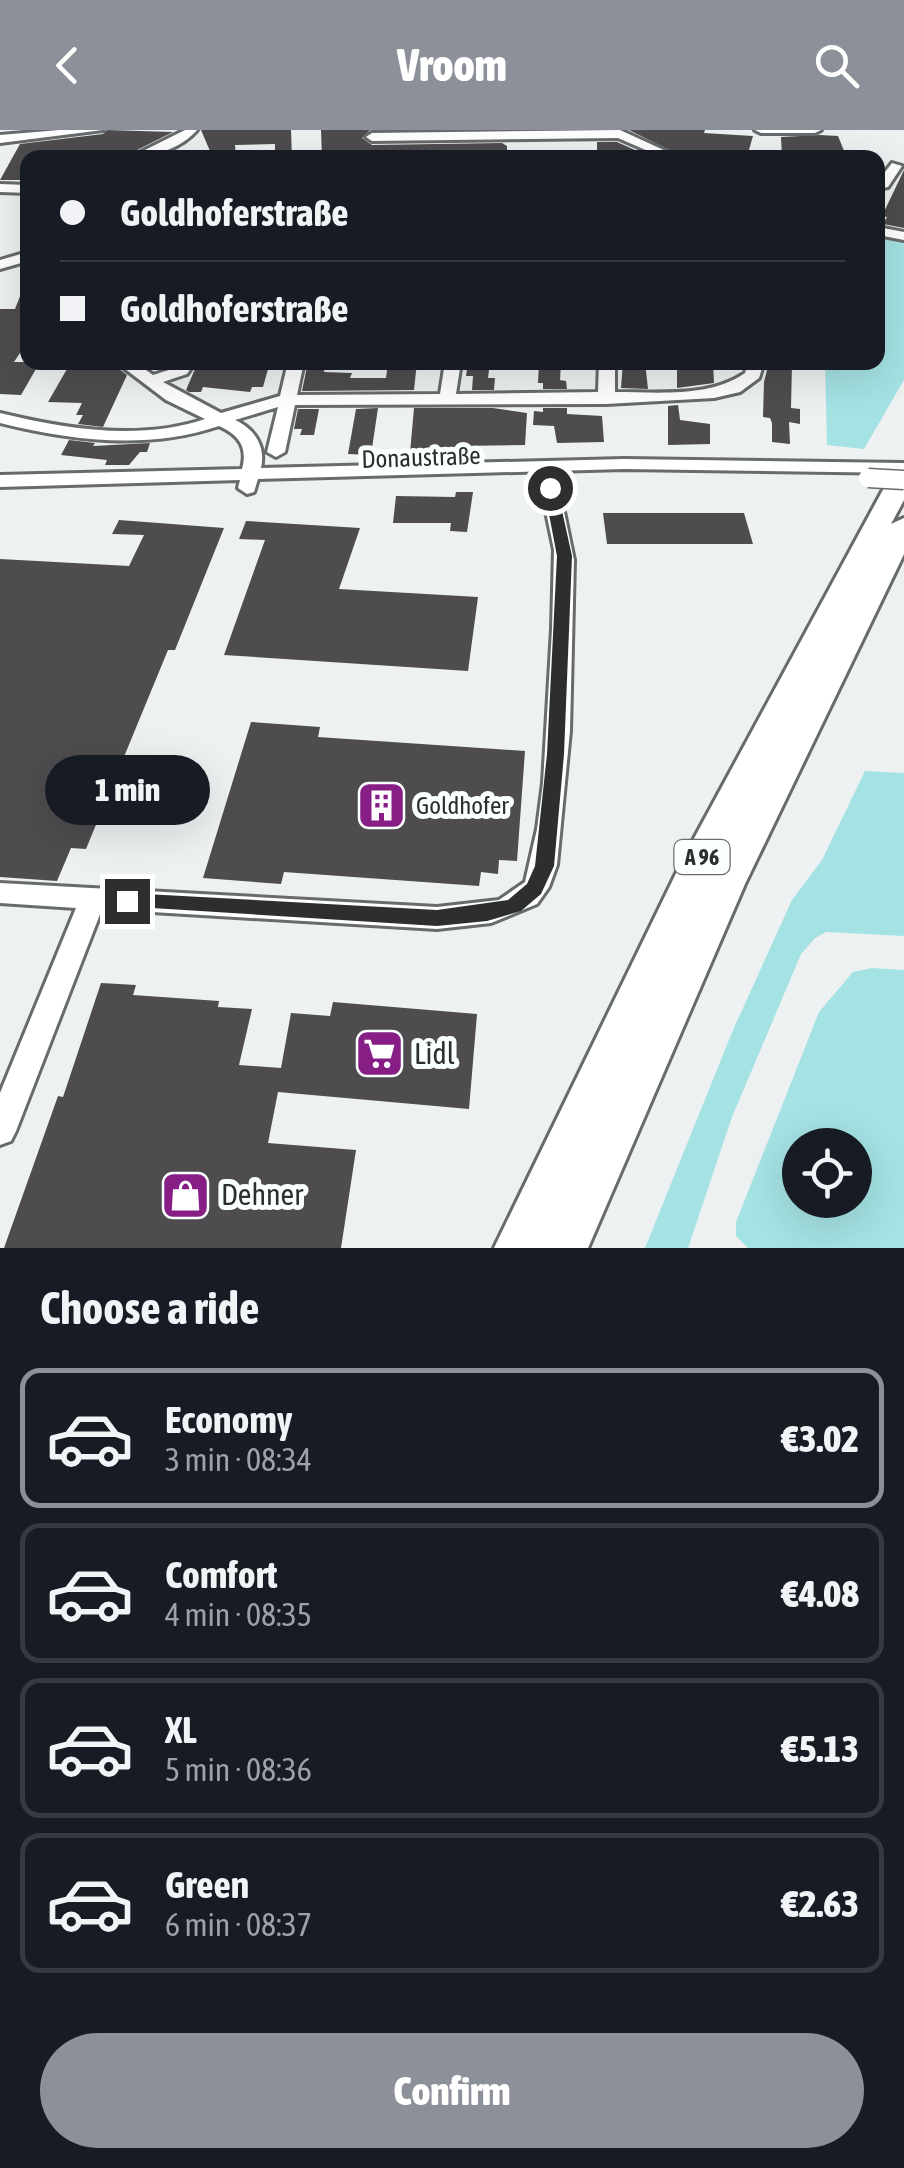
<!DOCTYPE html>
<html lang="en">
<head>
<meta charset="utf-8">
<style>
  body { margin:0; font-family:"Asap Condensed",sans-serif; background:#20242c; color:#f1f3f6; height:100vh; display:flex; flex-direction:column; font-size:38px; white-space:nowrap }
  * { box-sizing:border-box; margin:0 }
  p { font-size:32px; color:#9ea1a6 }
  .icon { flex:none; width:55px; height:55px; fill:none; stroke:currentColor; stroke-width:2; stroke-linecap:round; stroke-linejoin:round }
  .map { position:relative; height:1118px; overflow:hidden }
  .sheet { display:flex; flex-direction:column; background:#171b24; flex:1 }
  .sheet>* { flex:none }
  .banner { position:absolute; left:20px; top:20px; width:865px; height:220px; border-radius:20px; box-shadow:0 10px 40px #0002; display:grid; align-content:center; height:220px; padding:0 40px; background:#171b24 }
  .fabs { position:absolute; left:782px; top:998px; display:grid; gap:20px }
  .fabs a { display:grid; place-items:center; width:90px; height:90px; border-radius:50%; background:#171b24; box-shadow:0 10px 40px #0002; font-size:50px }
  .end { position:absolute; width:45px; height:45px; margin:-22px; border:12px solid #2d2e2e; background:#fff; box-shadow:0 0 0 5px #fff }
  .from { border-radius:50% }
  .bubble { position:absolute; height:70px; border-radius:35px; background:#171b24; box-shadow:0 10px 40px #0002; font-size:32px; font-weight:800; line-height:70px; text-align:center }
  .banner b { display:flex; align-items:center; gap:35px; height:95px; font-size:38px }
  .banner b+b { border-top:2px solid #363941 }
  .banner i { width:25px; height:25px; background:#f1f3f6 }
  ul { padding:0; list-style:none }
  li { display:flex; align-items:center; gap:30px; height:140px; margin:0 20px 15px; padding:0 20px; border:5px solid #363941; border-radius:20px }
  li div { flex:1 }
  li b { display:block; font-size:38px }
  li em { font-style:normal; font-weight:800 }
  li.on { border-color:#8c9099 }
  li>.icon { width:90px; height:90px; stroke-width:1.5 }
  h2 { padding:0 40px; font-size:45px; line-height:120px }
  .primary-button { display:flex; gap:20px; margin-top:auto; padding:20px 40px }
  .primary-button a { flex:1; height:115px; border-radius:60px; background:#8c9099; color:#fff; font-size:40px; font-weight:800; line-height:115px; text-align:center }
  header { display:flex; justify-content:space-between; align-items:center; height:130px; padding:0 40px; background:#8c9099; color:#fff; font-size:45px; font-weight:800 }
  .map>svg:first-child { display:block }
  .green { fill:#a4e2e3; fill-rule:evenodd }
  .building { fill:#4e4c4e }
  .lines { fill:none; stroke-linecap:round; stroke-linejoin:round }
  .minor-casing { stroke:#676b6b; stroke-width:6 }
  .highway-casing { stroke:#676b6b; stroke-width:6 }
  .minor { fill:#fff; fill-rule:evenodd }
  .highway { fill:#fff; fill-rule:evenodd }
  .minor-bridge-casing { stroke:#676b6b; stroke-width:21; stroke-linecap:butt }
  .minor-bridge { stroke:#fff; stroke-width:18 }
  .route { fill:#2d2e2e }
  .labels { text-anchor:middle; stroke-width:10; stroke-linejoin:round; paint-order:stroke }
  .shield { fill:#faffff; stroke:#6a6d6d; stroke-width:2.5 }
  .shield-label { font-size:22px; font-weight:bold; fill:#2d2e2e }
  .street-label { font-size:25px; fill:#2d2e2e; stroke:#faffff }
  .poi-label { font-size:25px; fill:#2d2e2e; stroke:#faffff; text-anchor:start }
  .near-poi-label { font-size:30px; fill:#2d2e2e; stroke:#faffff; text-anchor:start }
</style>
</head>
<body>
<header><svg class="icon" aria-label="back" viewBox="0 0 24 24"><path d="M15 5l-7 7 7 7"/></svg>Vroom<svg class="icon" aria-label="search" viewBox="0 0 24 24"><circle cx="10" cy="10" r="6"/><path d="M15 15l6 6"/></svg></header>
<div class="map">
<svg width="904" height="1118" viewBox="0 0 904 1118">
  <rect width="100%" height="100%" fill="#edf1f1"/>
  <g class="green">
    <path d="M878 104 904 110V250L864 319 827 315 825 233 878 232Z"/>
    <path d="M865 641 904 643V806L826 802 815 808 801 824 732 987 688 1118H645L733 900 792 770 822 730Z"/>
    <path d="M872 838 904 840V1118H748L736 1106V1092L819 882 853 842ZM855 1015V1070H800V1015Z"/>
  </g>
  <g class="building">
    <path d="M107 0 173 2 137 20 116 23 115 28H28V41L22 50H0L20 14 103 4Z"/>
    <path d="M201 0H291L292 28H275V14L235 15 236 28H213Z"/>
    <path d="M321 0H370L362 8 372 15 502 13 507 16V28L322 27Z"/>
    <path d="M629 0H705L704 3 753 6 749 20 729 28H685Z"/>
    <path d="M820 5 838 6 847 28H782L781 7Z"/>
    <path d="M597 12H617L653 28H597Z"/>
    <path d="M904 40V98L883 94 887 87 882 86Z"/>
    <path d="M26 151 28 211 14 232H40L21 265 0 264V179H15Z"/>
    <path d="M71 232 115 236 127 245 103 297 78 294 83 285H76L82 273 48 272Z"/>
    <path d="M198 232H270L263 257H252L250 262 203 257 201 262H189L186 260Z"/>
    <path d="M308 232H326L324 242 352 243 350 248H386L388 232H417L414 260 302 261Z"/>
    <path d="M468 232H490L488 248H495L494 260H472L473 246H466Z"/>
    <path d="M539 232H561L560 250 566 251 567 259H543V253H538Z"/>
    <path d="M623 232H645L648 259 621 258Z"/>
    <path d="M677 232H713L714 253 677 258Z"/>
    <path d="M769 232 792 234 791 278 800 279V294L789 292 790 314 772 312V293L770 288 763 287 764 252Z"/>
    <path d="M678 275 680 290 710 294V314L668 315V276Z"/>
    <path d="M378 278 371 325 348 324 356 279Z"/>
    <path d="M414 278H493L527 283 525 315 455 316 454 325 410 323Z"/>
    <path d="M543 278H567V284L602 286 604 312 557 313 554 296 533 295 534 281 543 282Z"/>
    <path d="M298 279H319L314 305H300L302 299H294Z"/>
    <path d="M69 310 95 313 93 316 150 313 147 322H140L129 335H105L107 330 61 325Z"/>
    <path d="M456 362H473L467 402 450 401 451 393H393L396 366 455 367Z"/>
    <path d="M603 383H744L753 414H607Z"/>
    <path d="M119 390 224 398 175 520H168L86 719 71 718 57 751 0 747V429L129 436 144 405 112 404Z"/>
    <path d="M246 391 360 398 339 459 478 467 468 541 224 525 265 410 239 409Z"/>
    <path d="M251 592 320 597 318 607 525 621 517 731 499 730 498 744 481 742 479 756 284 742 281 754 203 748Z"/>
    <path d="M101 853 136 855 133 865 219 871 218 877 252 879 239 935 281 938 291 883 330 886 333 872 477 884 469 979 278 962 268 1013 356 1020 341 1118H4L58 966 63 967Z"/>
  </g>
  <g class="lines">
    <defs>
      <g id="minor">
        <path d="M59 0H103L0 13V5Z"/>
        <path d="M185 0H197C182 18 152 28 129 28Z"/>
        <path d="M620 0 681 28H664L618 8 372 11 366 7 372 3Z"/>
        <path d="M755 0H821L815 3H761Z"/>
        <path d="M892 33 902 36 888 57 878 59V51Z"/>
        <path d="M0 54 28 55V63L0 62Z"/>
        <path d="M878 97 904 102V110L878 105Z"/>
        <path d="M28 122V131L0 139V130Z"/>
        <path d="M116 232H135L153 245 175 238 179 232H195L187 244 163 252 221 283 280 266 288 232H304L297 265 440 264 445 232H461L456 264 598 262 599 232H615V262C658 262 709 268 745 243L748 232H764L759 248 740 262 714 268 606 274 295 275 285 322 276 327 267 322 278 277 235 290C255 299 266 317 261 338L624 329 904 333V343L624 339 258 349 254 362 247 364 238 358 240 350 0 357V345L242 339C248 317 239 305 219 296 148 320 72 311 0 293V283C66 299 140 311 205 289L166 270Z"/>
        <path d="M548 342 557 348 574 430 570 601 557 735 549 757 537 774 491 793 437 799 102 779 16 1001 11 1011 0 1015V963L76 778 0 773V753L437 777 499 770 525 752 537 699 543 653 552 499 554 420 539 348Z"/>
      </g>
      <path id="highway" d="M904 337V370L891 394 904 388V424L745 754 588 1118H494L684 727 891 345Z"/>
    </defs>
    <use href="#minor" class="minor-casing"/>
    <use href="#highway" class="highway-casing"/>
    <use href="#minor" class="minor"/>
    <use href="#highway" class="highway"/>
    <defs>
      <path id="minor-bridge" d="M868 348 904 350"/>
    </defs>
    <use href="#minor-bridge" class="minor-bridge-casing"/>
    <use href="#minor-bridge" class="minor-bridge"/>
  </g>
  <path class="route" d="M550 354 557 358 572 426 564 624 554 736 541 764 521 781 487 791 437 796 120 776V766L127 763 437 780 508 770 527 754 535 736 547 624 557 426 544 358Z"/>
  <defs>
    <symbol id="building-square" viewBox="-11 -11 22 22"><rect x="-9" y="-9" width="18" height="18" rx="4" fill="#861e86" stroke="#faffff"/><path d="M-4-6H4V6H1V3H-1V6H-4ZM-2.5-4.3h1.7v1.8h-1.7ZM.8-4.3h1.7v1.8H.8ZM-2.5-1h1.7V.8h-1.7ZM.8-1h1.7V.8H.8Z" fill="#fff"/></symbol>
    <symbol id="supermarket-square" viewBox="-11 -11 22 22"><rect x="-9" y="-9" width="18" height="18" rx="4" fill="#861e86" stroke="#faffff"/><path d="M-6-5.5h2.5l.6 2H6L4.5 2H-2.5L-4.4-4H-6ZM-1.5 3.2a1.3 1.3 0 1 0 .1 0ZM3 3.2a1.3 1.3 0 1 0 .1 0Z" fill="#fff"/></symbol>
    <symbol id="shop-square" viewBox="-11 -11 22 22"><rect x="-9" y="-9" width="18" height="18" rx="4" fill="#861e86" stroke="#faffff"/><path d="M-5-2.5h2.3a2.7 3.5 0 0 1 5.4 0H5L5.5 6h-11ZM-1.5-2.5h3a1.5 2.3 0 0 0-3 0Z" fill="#fff"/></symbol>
  </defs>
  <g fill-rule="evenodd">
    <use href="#building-square" x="354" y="648" width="55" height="55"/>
    <use href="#supermarket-square" x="352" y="896" width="55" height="55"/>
    <use href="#shop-square" x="158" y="1038" width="55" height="55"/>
  </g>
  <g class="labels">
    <rect class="shield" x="674.5" y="710" width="55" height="34" rx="8"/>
    <g class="shield-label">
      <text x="702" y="735">A 96</text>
    </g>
    <g class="street-label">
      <text transform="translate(421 327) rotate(-2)" y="9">Donaustraße</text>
    </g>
    <g class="poi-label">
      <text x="416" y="684">Goldhofer</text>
    </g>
    <g class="near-poi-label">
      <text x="414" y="934">Lidl</text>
      <text x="221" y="1075">Dehner</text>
    </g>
  </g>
</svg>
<div class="fabs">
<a><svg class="icon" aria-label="locate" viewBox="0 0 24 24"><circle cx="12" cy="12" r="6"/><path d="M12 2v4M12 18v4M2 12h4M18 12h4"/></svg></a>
</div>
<i class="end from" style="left:550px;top:358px"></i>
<i class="end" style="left:127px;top:771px"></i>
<div class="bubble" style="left:45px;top:625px;width:165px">1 min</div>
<div class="banner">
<b><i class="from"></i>Goldhoferstraße</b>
<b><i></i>Goldhoferstraße</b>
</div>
</div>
<section class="sheet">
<h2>Choose a ride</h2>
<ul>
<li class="on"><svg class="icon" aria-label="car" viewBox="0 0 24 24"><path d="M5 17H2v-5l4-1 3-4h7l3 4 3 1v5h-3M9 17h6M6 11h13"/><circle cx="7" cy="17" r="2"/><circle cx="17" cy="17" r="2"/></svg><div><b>Economy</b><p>3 min · 08:34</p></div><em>€3.02</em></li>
<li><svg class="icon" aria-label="car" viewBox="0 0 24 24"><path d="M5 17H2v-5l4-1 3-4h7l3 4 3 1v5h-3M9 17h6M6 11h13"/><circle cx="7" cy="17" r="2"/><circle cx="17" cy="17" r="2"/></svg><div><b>Comfort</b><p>4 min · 08:35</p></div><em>€4.08</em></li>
<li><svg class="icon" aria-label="car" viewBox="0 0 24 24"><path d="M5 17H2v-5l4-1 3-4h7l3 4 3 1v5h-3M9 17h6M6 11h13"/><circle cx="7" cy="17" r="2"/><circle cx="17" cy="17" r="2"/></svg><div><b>XL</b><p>5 min · 08:36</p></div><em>€5.13</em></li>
<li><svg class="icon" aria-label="car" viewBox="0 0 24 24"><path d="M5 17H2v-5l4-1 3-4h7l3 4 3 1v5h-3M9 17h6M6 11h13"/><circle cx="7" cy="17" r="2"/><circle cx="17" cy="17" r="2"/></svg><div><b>Green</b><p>6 min · 08:37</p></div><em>€2.63</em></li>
</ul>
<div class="primary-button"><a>Confirm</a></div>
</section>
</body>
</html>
